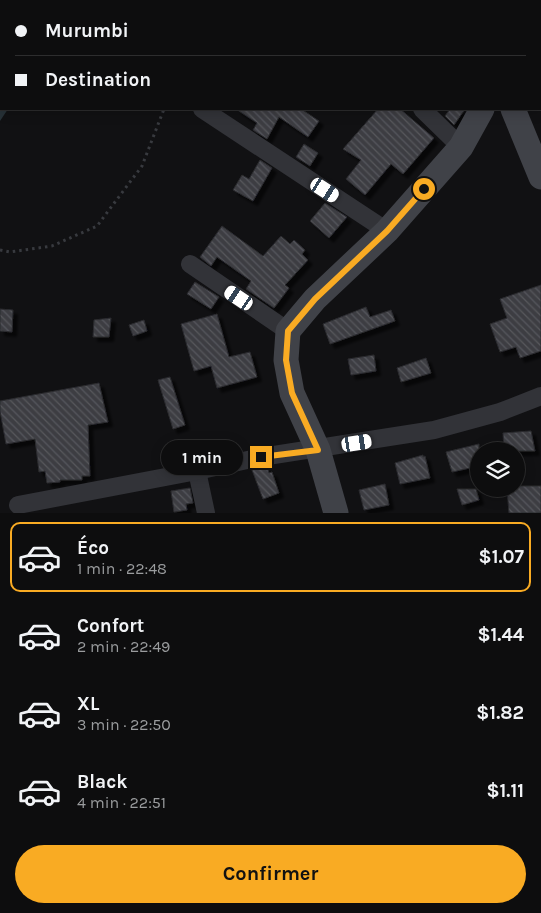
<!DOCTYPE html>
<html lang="fr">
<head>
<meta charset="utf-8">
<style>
  body { margin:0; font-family:Karla,sans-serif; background:#161617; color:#f1f3f6; height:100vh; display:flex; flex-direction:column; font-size:19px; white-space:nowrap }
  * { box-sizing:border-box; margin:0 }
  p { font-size:16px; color:#9a9c9e }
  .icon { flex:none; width:28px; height:28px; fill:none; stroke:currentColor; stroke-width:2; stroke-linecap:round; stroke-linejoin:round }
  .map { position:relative; height:513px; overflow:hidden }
  .side { display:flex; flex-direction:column; background:#0d0d0e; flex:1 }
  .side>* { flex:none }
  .top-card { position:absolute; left:0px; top:0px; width:541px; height:110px; box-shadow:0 2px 12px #0003,0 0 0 1px #2d2d2e; display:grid; align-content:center; height:110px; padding:0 15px; background:#0d0d0e }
  .tools { position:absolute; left:470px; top:442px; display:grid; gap:10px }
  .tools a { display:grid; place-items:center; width:55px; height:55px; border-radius:50%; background:#0d0d0e; box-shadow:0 2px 12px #0003,0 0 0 1px #2d2d2e; font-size:25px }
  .end { position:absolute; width:22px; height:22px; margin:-11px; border:6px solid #f9ab23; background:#111; box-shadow:0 0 0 2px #111 }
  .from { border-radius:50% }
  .bubble { position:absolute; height:35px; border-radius:18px; background:#0d0d0e; box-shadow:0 2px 12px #0003,0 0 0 1px #2d2d2e; font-size:16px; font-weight:700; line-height:35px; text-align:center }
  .car { position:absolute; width:15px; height:30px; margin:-15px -8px; border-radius:6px; box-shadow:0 0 4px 1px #0007; background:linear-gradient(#fff 24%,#345 0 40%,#fff 0 76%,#345 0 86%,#fff 0) }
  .top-card b { display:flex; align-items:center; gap:18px; height:48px; font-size:19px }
  .top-card b+b { border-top:1px solid #2d2d2e }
  .top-card i { width:12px; height:12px; background:#f1f3f6 }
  ul { padding:9px 0 0; list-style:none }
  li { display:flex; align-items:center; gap:15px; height:70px; margin:0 10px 8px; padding:0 5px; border:2px solid transparent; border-radius:10px }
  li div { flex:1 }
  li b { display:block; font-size:19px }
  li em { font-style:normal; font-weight:700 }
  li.on { border-color:#f9ab23 }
  li>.icon { width:45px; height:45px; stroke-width:1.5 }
  .cta { display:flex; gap:10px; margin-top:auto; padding:10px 15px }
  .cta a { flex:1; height:58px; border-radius:30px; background:#f9ab23; color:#111; font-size:20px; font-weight:700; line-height:58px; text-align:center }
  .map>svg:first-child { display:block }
  .water { fill:#273137 }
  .building { fill:url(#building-back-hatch); stroke:#2b2b2f; filter:url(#shadow) }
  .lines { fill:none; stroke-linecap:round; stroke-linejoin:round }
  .path { stroke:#383a3f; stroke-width:3; stroke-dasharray:2.5 4; stroke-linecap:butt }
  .street { stroke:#323338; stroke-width:18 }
  .secondary { stroke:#404248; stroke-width:25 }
  .route { stroke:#f9ab23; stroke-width:6 }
</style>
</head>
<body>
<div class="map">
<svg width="541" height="513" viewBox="0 0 541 513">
  <defs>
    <pattern id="building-back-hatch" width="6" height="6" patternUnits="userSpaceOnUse" patternTransform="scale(1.25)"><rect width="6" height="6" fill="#3d3e43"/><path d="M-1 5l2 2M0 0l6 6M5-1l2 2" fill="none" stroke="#56575c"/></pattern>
    <filter id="shadow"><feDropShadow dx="4.5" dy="4.5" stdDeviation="1" flood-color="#0009"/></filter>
  </defs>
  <rect width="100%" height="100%" fill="#111113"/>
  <path class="water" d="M0 0H66L1 1V109H8L0 121Z"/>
  <g class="building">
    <path d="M236 109H301L319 121 308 137 279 117 267 139 253 130 257 123Z"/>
    <path d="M378 109H400L434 138 403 174 391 164 365 195 346 179 361 160 343 149Z"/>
    <path d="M450 109H465L454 125 445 116Z"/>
    <path d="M304 144 318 153 310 166 296 157Z"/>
    <path d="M260 160 272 168 253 201 233 190 242 175 249 179Z"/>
    <path d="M325 203 347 217 329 238 310 221Z"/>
    <path d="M222 226 263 256 281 236 290 244 294 240 305 250 302 254 308 260 285 285 289 288 274 308 246 289 251 281 217 257 211 266 200 257Z"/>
    <path d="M195 282 219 297 211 309 187 294Z"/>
    <path d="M541 285V351L520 358 516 347 500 352 490 324 507 318 500 299Z"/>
    <path d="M366 307 370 317 391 310 395 321 330 344 323 324Z"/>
    <path d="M0 309 13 310 12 332 0 331Z"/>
    <path d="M217 314 229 357 250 352 257 377 217 388 211 366 194 371 181 324Z"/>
    <path d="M111 318 109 337H93L94 320Z"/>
    <path d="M144 320 147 331 133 336 129 325Z"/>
    <path d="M374 355 376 371 351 375 348 359Z"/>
    <path d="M426 358 431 373 401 382 397 368Z"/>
    <path d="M170 377 185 425 173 429 158 380Z"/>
    <path d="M99 383 108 422 88 425 90 476H82V480H60V482L47 483 45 471 39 472 35 439 6 444 0 411V401Z"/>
    <path d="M531 431 535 451H504L503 433Z"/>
    <path d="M479 444V466L452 472 446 452Z"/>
    <path d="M423 455V457L425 456 430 478 400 484 395 463Z"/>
    <path d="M267 467 269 473 272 472 279 493 263 499 252 470Z"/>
    <path d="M385 484 389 505 364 510 359 490Z"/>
    <path d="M516 486H541V513H509L507 489H516Z"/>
    <path d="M190 488 193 503 186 504 187 510 174 512 171 491Z"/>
    <path d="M457 489H476L479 500 462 505Z"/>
  </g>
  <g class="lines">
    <path class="path" d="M0 250 10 252 52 246 97 226 142 166 164 109"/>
    <g class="street">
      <path d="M202 109 387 231"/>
      <path d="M422 109 461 147"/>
      <path d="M190 264 288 331"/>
      <path d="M197 471 206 513"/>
      <path d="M18 505 197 471 261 457 434 430 500 412 541 396"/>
    </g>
    <g class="secondary">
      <path d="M504 1V0"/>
      <path d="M513 109 541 177"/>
      <path d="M336 513 318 450 292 393 286 360 288 331 315 299 387 231 461 147 482 109"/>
    </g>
  </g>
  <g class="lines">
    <path class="route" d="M261 457 318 450 292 393 286 360 288 331 315 299 387 231 424 189"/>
  </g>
</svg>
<div class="tools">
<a><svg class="icon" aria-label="layers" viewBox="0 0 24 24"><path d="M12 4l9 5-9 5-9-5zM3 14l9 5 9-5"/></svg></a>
</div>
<i class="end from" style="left:424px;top:189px"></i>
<i class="end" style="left:261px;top:457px"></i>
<div class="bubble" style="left:161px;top:440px;width:82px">1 min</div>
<i class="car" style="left:325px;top:190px;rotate:123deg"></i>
<i class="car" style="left:239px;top:298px;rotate:304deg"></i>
<i class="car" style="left:357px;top:443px;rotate:81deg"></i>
<div class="top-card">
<b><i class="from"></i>Murumbi</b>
<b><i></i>Destination</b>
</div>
</div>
<section class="side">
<ul>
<li class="on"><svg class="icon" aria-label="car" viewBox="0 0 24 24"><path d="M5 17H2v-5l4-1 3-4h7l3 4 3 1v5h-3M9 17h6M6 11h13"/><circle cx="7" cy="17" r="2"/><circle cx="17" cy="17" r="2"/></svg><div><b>Éco</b><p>1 min · 22:48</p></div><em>$1.07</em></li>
<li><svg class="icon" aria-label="car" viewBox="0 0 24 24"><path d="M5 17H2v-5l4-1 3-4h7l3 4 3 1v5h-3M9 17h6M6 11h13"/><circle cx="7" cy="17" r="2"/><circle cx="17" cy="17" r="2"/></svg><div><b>Confort</b><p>2 min · 22:49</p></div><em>$1.44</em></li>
<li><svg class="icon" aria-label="car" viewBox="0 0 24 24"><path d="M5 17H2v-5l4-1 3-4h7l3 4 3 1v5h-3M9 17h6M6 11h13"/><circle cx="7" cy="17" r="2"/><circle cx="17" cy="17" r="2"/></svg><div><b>XL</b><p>3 min · 22:50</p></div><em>$1.82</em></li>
<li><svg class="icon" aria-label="car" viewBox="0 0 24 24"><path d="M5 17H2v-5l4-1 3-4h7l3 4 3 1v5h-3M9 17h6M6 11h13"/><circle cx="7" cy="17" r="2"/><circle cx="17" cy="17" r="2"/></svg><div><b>Black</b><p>4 min · 22:51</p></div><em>$1.11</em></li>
</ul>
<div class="cta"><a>Confirmer</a></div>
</section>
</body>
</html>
